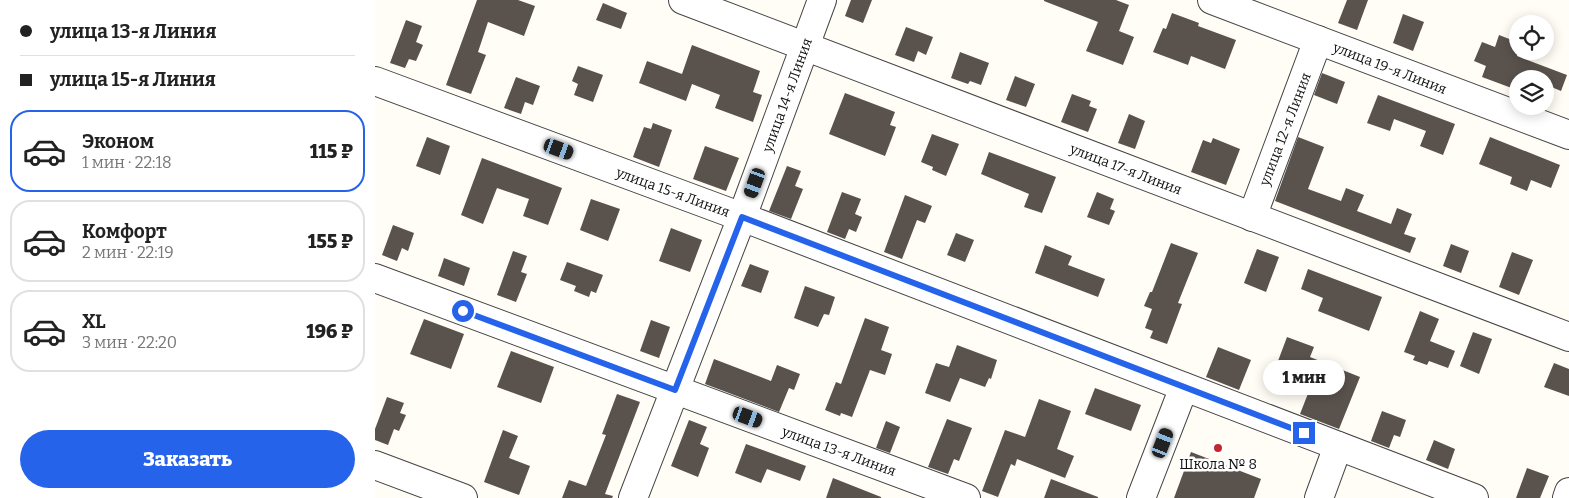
<!DOCTYPE html>
<html lang="ru">
<head>
<meta charset="utf-8">
<style>
  body { margin:0; font-family:Bitter,serif; background:#f6f6f6; color:#222; height:100vh; display:flex; flex-direction:column; font-size:19px; white-space:nowrap }
  * { box-sizing:border-box; margin:0 }
  p { font-size:16px; color:#767676 }
  .icon { flex:none; width:28px; height:28px; fill:none; stroke:currentColor; stroke-width:2; stroke-linecap:round; stroke-linejoin:round }
  .map { position:relative; flex:1; overflow:hidden }
  .side { display:flex; flex-direction:column; background:#fff; width:375px }
  .side>* { flex:none }
  .top-card { display:grid; align-content:center; height:110px; padding:0 20px; background:#fff }
  .buttons { position:absolute; left:1134px; top:15px; display:grid; gap:10px }
  .buttons a { display:grid; place-items:center; width:45px; height:45px; border-radius:50%; background:#fff; box-shadow:0 2px 12px #0003; font-size:25px }
  .end { position:absolute; width:22px; height:22px; margin:-11px; border:6px solid #2563eb; background:#fff; box-shadow:0 0 0 2px #fff }
  .from { border-radius:50% }
  .bubble { position:absolute; height:35px; border-radius:18px; background:#fff; box-shadow:0 2px 12px #0003; font-size:16px; font-weight:800; line-height:35px; text-align:center }
  .car { position:absolute; width:15px; height:30px; margin:-15px -8px; border-radius:6px; box-shadow:0 0 4px 1px #0007; background:linear-gradient(#222 24%,#8ab4d8 0 40%,#222 0 76%,#8ab4d8 0 86%,#222 0) }
  .top-card b { display:flex; align-items:center; gap:18px; height:48px; font-size:19px }
  .top-card b+b { border-top:1px solid #e0e0e0 }
  .top-card i { width:12px; height:12px; background:#222 }
  ul { padding:0; list-style:none }
  li { display:flex; align-items:center; gap:15px; height:82px; margin:0 10px 8px; padding:0 10px; border:2px solid #e0e0e0; border-radius:20px }
  li div { flex:1 }
  li b { display:block; font-size:19px }
  li em { font-style:normal; font-weight:800 }
  li.on { border-color:#2563eb }
  li>.icon { width:45px; height:45px; stroke-width:1.5 }
  .primary-button { display:flex; gap:10px; margin-top:auto; padding:10px 20px }
  .primary-button a { flex:1; height:58px; border-radius:30px; background:#2563eb; color:#fff; font-size:20px; font-weight:800; line-height:58px; text-align:center }
  main { display:flex; flex:1; min-height:0 }
  .map>svg:first-child { display:block }
  .building { fill:#5a524d }
  .lines { fill:none; stroke-linecap:round; stroke-linejoin:round }
  .minor-casing { stroke:#444; stroke-width:30 }
  .minor { stroke:#fff; stroke-width:28 }
  .route { stroke:#2563eb; stroke-width:6 }
  .poi-dot { fill:#c4262e; stroke:#fff; stroke-width:2 }
  .labels { text-anchor:middle; stroke-width:5; stroke-linejoin:round; paint-order:stroke }
  .street-label { font-size:14px; fill:#111; stroke:#fff }
  .poi-label { font-size:14px; fill:#111; stroke:#fff }
</style>
</head>
<body>
<main>
<section class="side">
<div class="top-card">
<b><i class="from"></i>улица 13-я Линия</b>
<b><i></i>улица 15-я Линия</b>
</div>
<ul>
<li class="on"><svg class="icon" aria-label="car" viewBox="0 0 24 24"><path d="M5 17H2v-5l4-1 3-4h7l3 4 3 1v5h-3M9 17h6M6 11h13"/><circle cx="7" cy="17" r="2"/><circle cx="17" cy="17" r="2"/></svg><div><b>Эконом</b><p>1 мин · 22:18</p></div><em>115 ₽</em></li>
<li><svg class="icon" aria-label="car" viewBox="0 0 24 24"><path d="M5 17H2v-5l4-1 3-4h7l3 4 3 1v5h-3M9 17h6M6 11h13"/><circle cx="7" cy="17" r="2"/><circle cx="17" cy="17" r="2"/></svg><div><b>Комфорт</b><p>2 мин · 22:19</p></div><em>155 ₽</em></li>
<li><svg class="icon" aria-label="car" viewBox="0 0 24 24"><path d="M5 17H2v-5l4-1 3-4h7l3 4 3 1v5h-3M9 17h6M6 11h13"/><circle cx="7" cy="17" r="2"/><circle cx="17" cy="17" r="2"/></svg><div><b>XL</b><p>3 мин · 22:20</p></div><em>196 ₽</em></li>
</ul>
<div class="primary-button"><a>Заказать</a></div>
</section>
<div class="map">
<svg width="1194" height="498" viewBox="0 0 1194 498">
  <rect width="100%" height="100%" fill="#fffdf5"/>
  <g class="building">
    <path d="M102 0H143L160 6 149 36 113 22 103 52 111 55 96 94 71 85Z"/>
    <path d="M476 0H497L488 23 470 16Z"/>
    <path d="M669 0H741L754 5 744 31 759 37 748 65 711 51 723 22 669 1Z"/>
    <path d="M972 0H993L982 30 963 23Z"/>
    <path d="M228 3 252 13 246 29 221 20Z"/>
    <path d="M797 13 824 23 823 26 861 40 850 69 816 56 813 65 778 52 788 28 791 29Z"/>
    <path d="M1028 14 1049 22 1038 51 1018 43Z"/>
    <path d="M31 20 47 26 41 42 48 45 41 61 34 59 30 68 15 63Z"/>
    <path d="M531 27 558 37 551 55 543 51 539 62 520 55Z"/>
    <path d="M1124 35 1142 42V56L1192 75 1186 91 1174 86 1170 97V79H1142V90L1107 77 1111 66 1099 61 1107 42 1120 47Z"/>
    <path d="M317 45 385 71 378 92 387 95 378 122 340 108 345 95 317 84 311 101 264 83 272 61 307 74Z"/>
    <path d="M585 52 614 63 606 85 595 81 593 84 576 78Z"/>
    <path d="M203 66 228 75 218 102 199 95 203 84 197 81Z"/>
    <path d="M947 73 970 82 962 104 939 95Z"/>
    <path d="M640 76 660 84 651 107 631 100Z"/>
    <path d="M141 77 165 86 158 105 150 102 146 114 129 108Z"/>
    <path d="M470 93 520 112 515 125 521 127 510 156 454 134Z"/>
    <path d="M697 94 716 101 714 106 722 109 713 132 686 122Z"/>
    <path d="M1003 95 1080 124 1068 155 1045 146 1051 131 1019 119 1015 131 992 123Z"/>
    <path d="M754 114 770 121 760 149 743 143Z"/>
    <path d="M278 123 297 130 284 167 258 157 269 127 276 129Z"/>
    <path d="M557 134 584 144 571 176 557 170 558 167 546 162Z"/>
    <path d="M52 137 75 146 65 175 41 166Z"/>
    <path d="M923 137 949 147 933 189 966 201 971 188 989 195 982 211 1016 224 1022 208 1037 214 1029 234 1041 238 1035 253 900 201Z"/>
    <path d="M1115 137 1185 165 1176 188 1156 180 1152 191 1135 184 1137 177 1104 164Z"/>
    <path d="M838 138 865 149 851 185 816 172 828 140 836 143Z"/>
    <path d="M330 146 364 158 351 191 318 179Z"/>
    <path d="M614 152 681 177 667 213 649 207 654 194 606 174Z"/>
    <path d="M107 158 187 188 173 225 148 216 154 199 122 188 108 224 86 215Z"/>
    <path d="M412 166 426 171 420 186 428 189 416 219 394 211Z"/>
    <path d="M467 192 486 199 480 214 487 217 481 232 474 229 470 239 452 232Z"/>
    <path d="M722 192 739 199 735 209 740 211 734 225 712 217Z"/>
    <path d="M530 195 557 206 550 223 542 220 527 259 509 252Z"/>
    <path d="M216 199 245 209 233 241 205 230Z"/>
    <path d="M18 225 39 233 33 251 27 248 22 261 7 255Z"/>
    <path d="M296 228 327 240 315 272 284 261Z"/>
    <path d="M581 233 599 240 590 262 572 255Z"/>
    <path d="M796 243 823 253 803 303 807 304 792 344 775 338 778 331 770 328 777 309 769 306 775 292H777Z"/>
    <path d="M1076 244 1094 251 1086 273 1068 266Z"/>
    <path d="M670 245 697 256 693 265 730 279 723 297 660 273Z"/>
    <path d="M882 249 904 257 891 292 869 283Z"/>
    <path d="M138 251 152 256 146 272 152 274 141 302 122 295Z"/>
    <path d="M1137 252 1158 260 1144 295 1124 287Z"/>
    <path d="M69 258 95 268 89 286 63 276Z"/>
    <path d="M192 262 228 275 221 293 216 291 214 297 199 291 201 286 185 280Z"/>
    <path d="M375 264 394 271 386 293 366 286Z"/>
    <path d="M933 269 1007 297 994 331 943 311 948 298 926 289Z"/>
    <path d="M430 286 460 297 454 315 449 314 443 327 419 318Z"/>
    <path d="M1045 311 1064 319 1055 341 1080 351 1073 368 1054 361 1052 365 1038 360 1040 356 1029 352Z"/>
    <path d="M490 318 514 327 506 350 517 354 510 375 495 370 477 417 466 413 465 416 450 410 461 382 466 384Z"/>
    <path d="M49 319 89 334 76 369 35 354Z"/>
    <path d="M276 320 295 327 284 358 265 351Z"/>
    <path d="M1098 332 1117 339 1104 374 1085 366Z"/>
    <path d="M912 337 939 347 935 357 985 377 964 429 925 414 934 391 897 377Z"/>
    <path d="M582 345 622 360 616 379 614 378 610 387 585 378 575 402 550 393 561 363 574 367Z"/>
    <path d="M843 347 876 360 864 390 831 377Z"/>
    <path d="M136 351 179 367 166 403 122 387Z"/>
    <path d="M339 359 396 381 402 365 425 374 419 390 414 388 404 412 330 384Z"/>
    <path d="M1179 363 1194 369V396L1169 387Z"/>
    <path d="M720 388 766 405 756 431 710 414Z"/>
    <path d="M242 394 265 402 230 494 238 496 237 498H187L194 480 211 486 231 435 227 434Z"/>
    <path d="M12 397 29 403 25 413 31 415 24 431 19 429 13 445 0 440V429Z"/>
    <path d="M664 399 696 411 682 449 699 456 690 478 642 459 640 466 636 464 623 497 607 491 630 430 650 437Z"/>
    <path d="M1007 411 1031 420 1025 437 1019 435 1014 448 996 441Z"/>
    <path d="M572 419 597 428 584 461 579 459 573 474 553 467Z"/>
    <path d="M314 420 332 427 325 444 334 448 323 477 296 466Z"/>
    <path d="M511 421 525 427 515 453 501 448Z"/>
    <path d="M128 430 143 436 134 458 155 466 144 495 109 482Z"/>
    <path d="M1059 440 1080 449 1073 469 1051 460Z"/>
    <path d="M371 444 431 466 425 481 392 469 386 483 360 473Z"/>
    <path d="M816 452 886 479 879 498H799Z"/>
    <path d="M1152 468 1174 476 1165 498H1141Z"/>
    <path d="M458 478 506 497V498H451Z"/>
    <path d="M676 479 723 497V498H669Z"/>
  </g>
  <g class="lines">
    <defs>
      <g id="minor">
        <path d="M308 0 1194 337"/>
        <path d="M837 0 1194 135"/>
        <path d="M0 81 367 217 1099 498"/>
        <path d="M877 217 943 40"/>
        <path d="M0 278 591 498"/>
        <path d="M0 465 88 498"/>
        <path d="M258 498 367 217 447 0"/>
        <path d="M766 498 809 387"/>
        <path d="M944 498 963 446"/>
        <path d="M1192 498 1194 492"/>
      </g>
    </defs>
    <use href="#minor" class="minor-casing"/>
    <use href="#minor" class="minor"/>
  </g>
  <g class="lines">
    <path class="route" d="M88 311 300 390 367 217 929 433"/>
  </g>
  <circle class="poi-dot" cx="843" cy="448" r="5"/>
  <g class="labels">
    <g class="street-label">
      <text transform="translate(1015 68) rotate(21)" y="5">улица 19-я Линия</text>
      <text transform="translate(412 95) rotate(-70)" y="5">улица 14-я Линия</text>
      <text transform="translate(910 129) rotate(-69)" y="5">улица 12-я Линия</text>
      <text transform="translate(751 169) rotate(21)" y="5">улица 17-я Линия</text>
      <text transform="translate(298 192) rotate(20)" y="5">улица 15-я Линия</text>
      <text transform="translate(464 451) rotate(20)" y="5">улица 13-я Линия</text>
    </g>
    <g class="poi-label">
      <text x="843" y="469">Школа № 8</text>
    </g>
  </g>
</svg>
<div class="buttons">
<a><svg class="icon" aria-label="locate" viewBox="0 0 24 24"><circle cx="12" cy="12" r="6"/><path d="M12 2v4M12 18v4M2 12h4M18 12h4"/></svg></a>
<a><svg class="icon" aria-label="layers" viewBox="0 0 24 24"><path d="M12 4l9 5-9 5-9-5zM3 14l9 5 9-5"/></svg></a>
</div>
<i class="end from" style="left:88px;top:311px"></i>
<i class="end" style="left:929px;top:433px"></i>
<div class="bubble" style="left:888px;top:360px;width:82px">1 мин</div>
<i class="car" style="left:184px;top:149px;rotate:110deg"></i>
<i class="car" style="left:380px;top:183px;rotate:200deg"></i>
<i class="car" style="left:373px;top:417px;rotate:110deg"></i>
<i class="car" style="left:788px;top:443px;rotate:21deg"></i>
</div>
</main>
</body>
</html>
